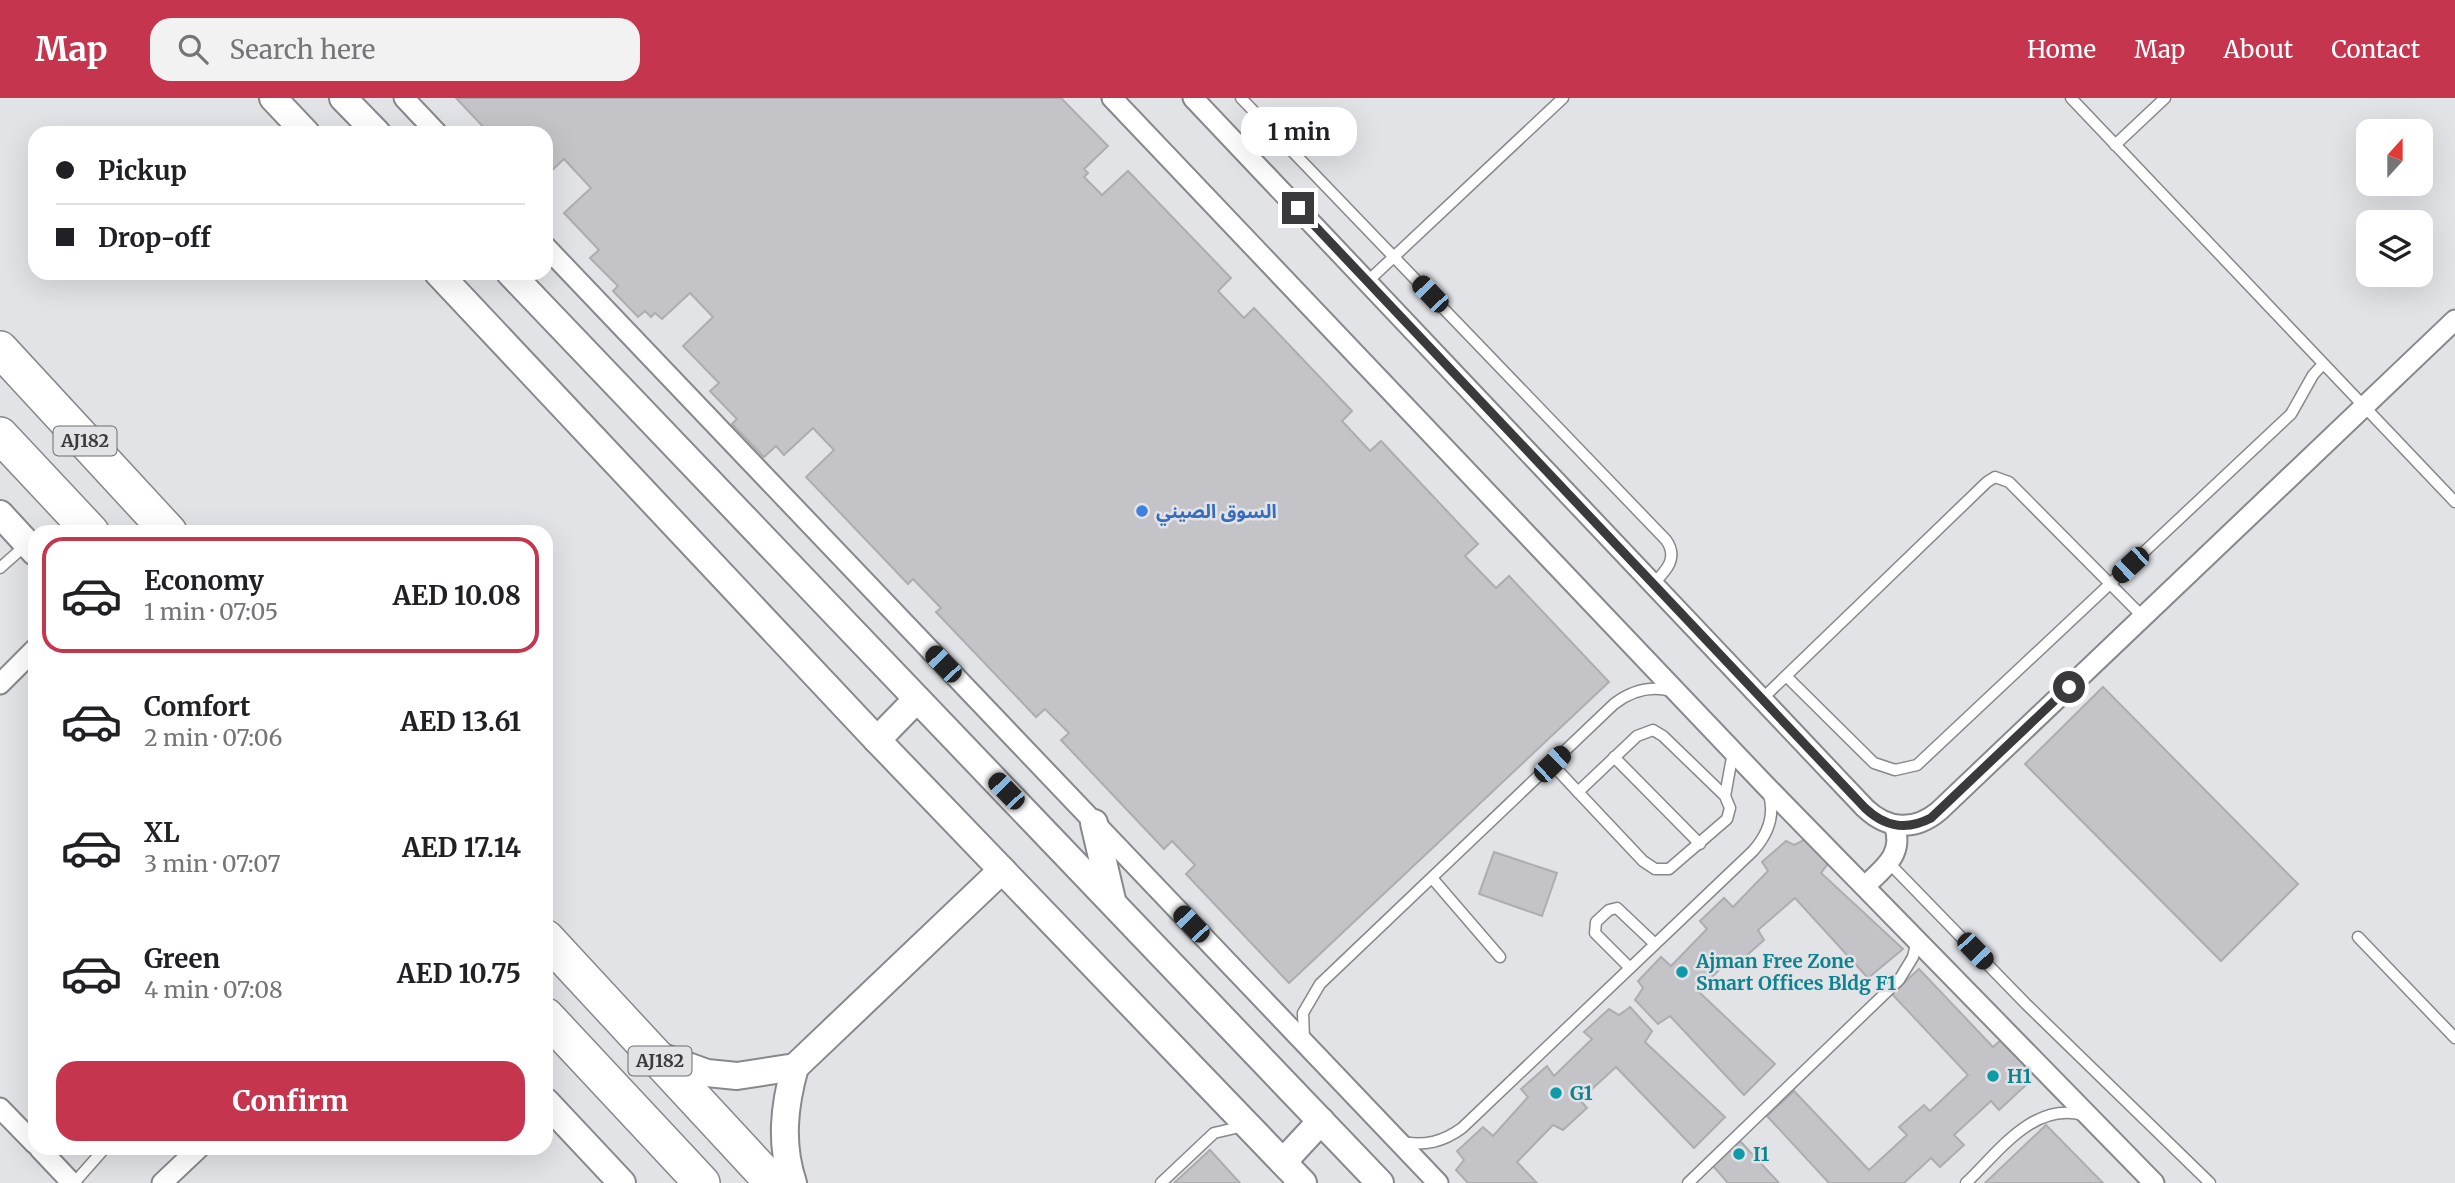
<!DOCTYPE html>
<html lang="en">
<head>
<meta charset="utf-8">
<style>
  body { margin:0; font-family:Merriweather,"Noto Sans Arabic",serif; background:#f2f2f2; color:#202124; height:100vh; display:flex; flex-direction:column; font-size:26px; white-space:nowrap }
  * { box-sizing:border-box; margin:0 }
  p { font-size:23px; color:#757577 }
  .icon { flex:none; width:38px; height:38px; fill:none; stroke:currentColor; stroke-width:2; stroke-linecap:round; stroke-linejoin:round }
  .map { position:relative; flex:1; overflow:hidden }
  .panel { position:absolute; left:28px; top:427px; width:525px; height:630px; display:flex; flex-direction:column; background:#fff; border-radius:21px; box-shadow:0 7px 28px #0002 }
  .panel>* { flex:none }
  .banner { position:absolute; left:28px; top:28px; width:525px; height:154px; border-radius:21px; box-shadow:0 7px 28px #0002; display:grid; align-content:center; height:154px; padding:0 28px; background:#fff }
  .needle { width:46px; rotate:21deg }
  .tools { position:absolute; left:2356px; top:21px; display:grid; gap:14px }
  .tools a { display:grid; place-items:center; width:77px; height:77px; border-radius:14px; background:#fff; box-shadow:0 7px 28px #0002; font-size:35px }
  .end { position:absolute; width:32px; height:32px; margin:-16px; border:9px solid #3a3a3c; background:#fff; box-shadow:0 0 0 4px #fff }
  .from { border-radius:50% }
  .bubble { position:absolute; height:49px; border-radius:21px; background:#fff; box-shadow:0 7px 28px #0002; font-size:23px; font-weight:700; line-height:49px; text-align:center }
  .car { position:absolute; width:21px; height:42px; margin:-21px -10px; border-radius:9px; box-shadow:0 0 5px 2px #0007; background:linear-gradient(#222 24%,#8ab4d8 0 40%,#222 0 76%,#8ab4d8 0 86%,#222 0) }
  .banner b { display:flex; align-items:center; gap:24px; height:66px; font-size:26px }
  .banner b+b { border-top:2px solid #e0e0e0 }
  .banner i { width:18px; height:18px; background:#202124 }
  ul { padding:12px 0 0; list-style:none }
  li { display:flex; align-items:center; gap:21px; height:116px; margin:0 14px 10px; padding:0 14px; border:4px solid transparent; border-radius:21px }
  li div { flex:1 }
  li b { display:block; font-size:26px }
  li em { font-style:normal; font-weight:700 }
  li.active { border-color:#c5354d }
  li>.icon { width:63px; height:63px; stroke-width:1.5 }
  .cta { display:flex; gap:14px; margin-top:auto; padding:14px 28px }
  .cta a { flex:1; height:80px; border-radius:21px; background:#c5354d; color:#fff; font-size:28px; font-weight:700; line-height:80px; text-align:center }
  header { display:flex; align-items:center; gap:42px; box-sizing:border-box; height:98px; padding:0 35px; background:#c5354d; color:#fff }
  header strong { font-size:33px }
  nav { display:flex; gap:38px; margin-inline-start:auto; font-size:24px }
  .search { width:490px; height:63px; background:#f2f2f2; display:flex; align-items:center; gap:18px; box-sizing:border-box; padding:0 24px; border-radius:21px; color:#757577; font-size:26px }
  .map>svg:first-child { display:block }
  .building { fill:#c4c4c8; stroke:#adadb1; stroke-width:2 }
  .lines { fill:none; stroke-linecap:round; stroke-linejoin:round }
  .lane-casing { stroke:#87888b; stroke-width:13 }
  .street-casing { stroke:#87888b; stroke-width:23 }
  .secondary-casing { stroke:#87888b; stroke-width:30 }
  .highway-casing { stroke:#87888b; stroke-width:38 }
  .lane { stroke:#fff; stroke-width:10 }
  .street { stroke:#fff; stroke-width:19 }
  .secondary { stroke:#fff; stroke-width:26 }
  .highway { stroke:#fff; stroke-width:35 }
  .route { stroke:#3a3a3c; stroke-width:9 }
  .shop-dot { fill:#3f7fe0; stroke:#e2e3e7; stroke-width:2.5 }
  .culture-dot { fill:#0f9aa8; stroke:#e2e3e7; stroke-width:2.5 }
  .labels { text-anchor:middle; stroke-width:5; stroke-linejoin:round; paint-order:stroke }
  .shield { fill:#e2e3e7; stroke:#6c6d6f; stroke-width:2 }
  .shield-label { font-size:18px; font-weight:bold; fill:#3a3a3c }
  .shop-label { font-size:19px; font-weight:bold; fill:#366cbe; stroke:#e2e3e7; text-anchor:start }
  .culture-label { font-size:19px; font-weight:bold; fill:#0d838f; stroke:#e2e3e7; text-anchor:start }
</style>
</head>
<body>
<header>
<strong>Map</strong>
<div class="search"><svg class="icon" aria-label="search" viewBox="0 0 24 24"><circle cx="10" cy="10" r="6"/><path d="M15 15l6 6"/></svg>Search here</div>
<nav><a>Home</a><a>Map</a><a>About</a><a>Contact</a></nav>
</header>
<div class="map">
<svg width="2455" height="1085" viewBox="0 0 2455 1085">
  <rect width="100%" height="100%" fill="#e2e3e7"/>
  <g class="building">
    <path d="M456 0H1061L1108 48 1084 71 1088 75 1084 79 1102 97 1128 73 1231 180 1218 193 1244 220 1254 210 1352 313 1342 323 1370 353 1381 343 1478 446 1465 458 1496 490 1509 478 1609 584 1289 885 1186 776 1195 767 1172 743 1164 751 1061 642 1069 635 1045 611 1036 619 936 514 941 510 913 481 908 486 806 379 834 352 813 330 784 357 776 348 764 359 732 326 737 321 710 293 719 285 683 248 713 219 690 195 662 221 655 215 651 219 645 213 638 219 613 193 618 188 590 160 599 152 564 115 591 90 564 61 546 78V35H489Z"/>
    <path d="M2103 589 2298 786 2221 863 2025 666Z"/>
    <path d="M1808 740 1830 763 1821 775 1903 851 1868 880 1795 800 1758 832 1764 842 1738 865 1731 860 1698 893 1775 966 1744 997 1670 918 1658 926 1635 902 1643 890 1638 883 1661 859 1671 868 1707 831 1700 823 1724 800 1733 809 1768 773 1762 764 1786 743 1794 747Z"/>
    <path d="M1494 754 1557 775 1542 818 1479 796Z"/>
    <path d="M1919 871 1993 949 2003 940 2029 968 2018 978 2026 987 1999 1012 1991 1003 1954 1037 1964 1047 1940 1069 1931 1060 1904 1085H1829L1767 1018 1794 993 1869 1072 1907 1037 1899 1029 1924 1007 1930 1013 1968 977 1892 896Z"/>
    <path d="M1630 909 1652 933 1645 944 1725 1019 1694 1050 1616 969 1580 1002 1587 1010 1563 1032 1553 1027 1517 1064 1537 1085H1468L1456 1072 1464 1062 1457 1053 1483 1029 1493 1038 1528 999 1521 991 1547 968 1554 978 1592 941 1584 934 1609 911 1619 917Z"/>
    <path d="M2046 1027 2103 1085H1985Z"/>
    <path d="M1740 1043 1779 1085H1728L1713 1068Z"/>
    <path d="M1210 1052 1240 1085H1174Z"/>
  </g>
  <g class="lines">
    <defs>
      <g id="lane">
        <path d="M1241 0 1666 442C1679 460 1666 473 1653 486"/>
        <path d="M2071 0 2455 404"/>
        <path d="M2115 47 2165 0"/>
        <path d="M1367 184 1563 0"/>
        <path d="M0 470 27 446"/>
        <path d="M1786 578 1874 665 1895 672 1917 667 2291 316 2313 277 2323 266"/>
        <path d="M1762 601 1987 384 1995 379 2009 384 2143 519"/>
        <path d="M1614 659 1700 746"/>
        <path d="M1552 666 1578 694"/>
        <path d="M1725 698 1663 638 1653 632 1637 638 1578 694 1643 763 1655 771H1669L1727 721 1730 710 1725 698 1733 654"/>
        <path d="M1889 765 2026 906 2210 1085"/>
        <path d="M1432 780 1500 859"/>
        <path d="M2358 839 2455 940"/>
        <path d="M1630 870 1595 835 1596 824 1609 812 1617 810 1655 846"/>
        <path d="M1304 940 1303 915 1320 886 1614 606C1631 593 1649 587 1671 593"/>
        <path d="M1401 1044C1425 1048 1443 1044 1462 1030L1753 753C1768 736 1776 716 1768 694"/>
        <path d="M74 1085 105 1050"/>
        <path d="M1161 1085 1214 1035 1244 1028"/>
        <path d="M1688 1085 1899 882 1913 859 1917 842"/>
        <path d="M1966 1085C1998 1055 2033 1003 2083 1017"/>
      </g>
      <g id="street">
        <path d="M404 0 437 35"/>
        <path d="M1112 0 1765 687 2154 1085"/>
        <path d="M1193 0 1865 710C1887 731 1914 734 1939 713L2455 222"/>
        <path d="M546 149 1438 1085"/>
        <path d="M0 586 35 551"/>
        <path d="M1865 788C1883 771 1905 756 1894 727"/>
        <path d="M0 1010 35 1046"/>
        <path d="M39 1050 72 1085"/>
        <path d="M162 1085 199 1050"/>
      </g>
      <g id="secondary">
        <path d="M273 0 306 35"/>
        <path d="M343 0 377 35"/>
        <path d="M438 175 877 642 1303 1085"/>
        <path d="M510 175 1380 1085"/>
        <path d="M0 416 35 454"/>
        <path d="M877 642 917 601"/>
        <path d="M1094 725 1112 802"/>
        <path d="M660 958 707 975 737 978 795 969 1002 772"/>
        <path d="M546 1004 622 1085"/>
        <path d="M1283 1064 1321 1023"/>
        <path d="M793 1085C780 1046 784 1008 795 969"/>
      </g>
      <g id="highway">
        <path d="M0 251 169 434"/>
        <path d="M0 337 91 434"/>
        <path d="M546 840 773 1085"/>
        <path d="M546 918 702 1085"/>
      </g>
    </defs>
    <use href="#lane" class="lane-casing"/>
    <use href="#street" class="street-casing"/>
    <use href="#secondary" class="secondary-casing"/>
    <use href="#highway" class="highway-casing"/>
    <use href="#lane" class="lane"/>
    <use href="#street" class="street"/>
    <use href="#secondary" class="secondary"/>
    <use href="#highway" class="highway"/>
  </g>
  <g class="lines">
    <path class="route" d="M1298 110 1865 710C1885 729 1906 733 1931 720L2069 589"/>
  </g>
  <circle class="shop-dot" cx="1142" cy="413" r="7"/>
  <g class="culture-dot">
    <circle cx="1682" cy="874" r="7"/>
    <circle cx="1993" cy="978" r="7"/>
    <circle cx="1556" cy="995" r="7"/>
    <circle cx="1739" cy="1056" r="7"/>
  </g>
  <g class="labels">
    <g class="shield">
      <rect x="53.5" y="328.5" width="63" height="29" rx="5"/>
      <rect x="628.5" y="948.5" width="63" height="29" rx="5"/>
    </g>
    <g class="shield-label">
      <text x="85" y="349">AJ182</text>
      <text x="660" y="969">AJ182</text>
    </g>
    <g class="shop-label">
      <text x="1156" y="420">السوق الصيني</text>
    </g>
    <g class="culture-label">
      <text x="1696" y="870">Ajman Free Zone<tspan x="1696" dy="22">Smart Offices Bldg F1</tspan></text>
      <text x="2007" y="985">H1</text>
      <text x="1570" y="1002">G1</text>
      <text x="1753" y="1063">I1</text>
    </g>
  </g>
</svg>
<div class="tools">
<a><svg class="needle" viewBox="-14 -14 28 28"><path d="M0-13l5 13h-10z" fill="#e53935"/><path d="M0 13l5-13h-10z" fill="#757577"/></svg></a>
<a><svg class="icon" aria-label="layers" viewBox="0 0 24 24"><path d="M12 4l9 5-9 5-9-5zM3 14l9 5 9-5"/></svg></a>
</div>
<i class="end from" style="left:2069px;top:589px"></i>
<i class="end" style="left:1298px;top:110px"></i>
<div class="bubble" style="left:1241px;top:9px;width:116px">1 min</div>
<i class="car" style="left:1430px;top:196px;rotate:316deg"></i>
<i class="car" style="left:2130px;top:467px;rotate:227deg"></i>
<i class="car" style="left:943px;top:566px;rotate:316deg"></i>
<i class="car" style="left:1552px;top:666px;rotate:46deg"></i>
<i class="car" style="left:1006px;top:693px;rotate:316deg"></i>
<i class="car" style="left:1191px;top:826px;rotate:316deg"></i>
<i class="car" style="left:1975px;top:853px;rotate:136deg"></i>
<div class="banner">
<b><i class="from"></i>Pickup</b>
<b><i></i>Drop-off</b>
</div>
<section class="panel">
<ul>
<li class="active"><svg class="icon" aria-label="car" viewBox="0 0 24 24"><path d="M5 17H2v-5l4-1 3-4h7l3 4 3 1v5h-3M9 17h6M6 11h13"/><circle cx="7" cy="17" r="2"/><circle cx="17" cy="17" r="2"/></svg><div><b>Economy</b><p>1 min · 07:05</p></div><em>AED 10.08</em></li>
<li><svg class="icon" aria-label="car" viewBox="0 0 24 24"><path d="M5 17H2v-5l4-1 3-4h7l3 4 3 1v5h-3M9 17h6M6 11h13"/><circle cx="7" cy="17" r="2"/><circle cx="17" cy="17" r="2"/></svg><div><b>Comfort</b><p>2 min · 07:06</p></div><em>AED 13.61</em></li>
<li><svg class="icon" aria-label="car" viewBox="0 0 24 24"><path d="M5 17H2v-5l4-1 3-4h7l3 4 3 1v5h-3M9 17h6M6 11h13"/><circle cx="7" cy="17" r="2"/><circle cx="17" cy="17" r="2"/></svg><div><b>XL</b><p>3 min · 07:07</p></div><em>AED 17.14</em></li>
<li><svg class="icon" aria-label="car" viewBox="0 0 24 24"><path d="M5 17H2v-5l4-1 3-4h7l3 4 3 1v5h-3M9 17h6M6 11h13"/><circle cx="7" cy="17" r="2"/><circle cx="17" cy="17" r="2"/></svg><div><b>Green</b><p>4 min · 07:08</p></div><em>AED 10.75</em></li>
</ul>
<div class="cta"><a>Confirm</a></div>
</section>
</div>
</body>
</html>
